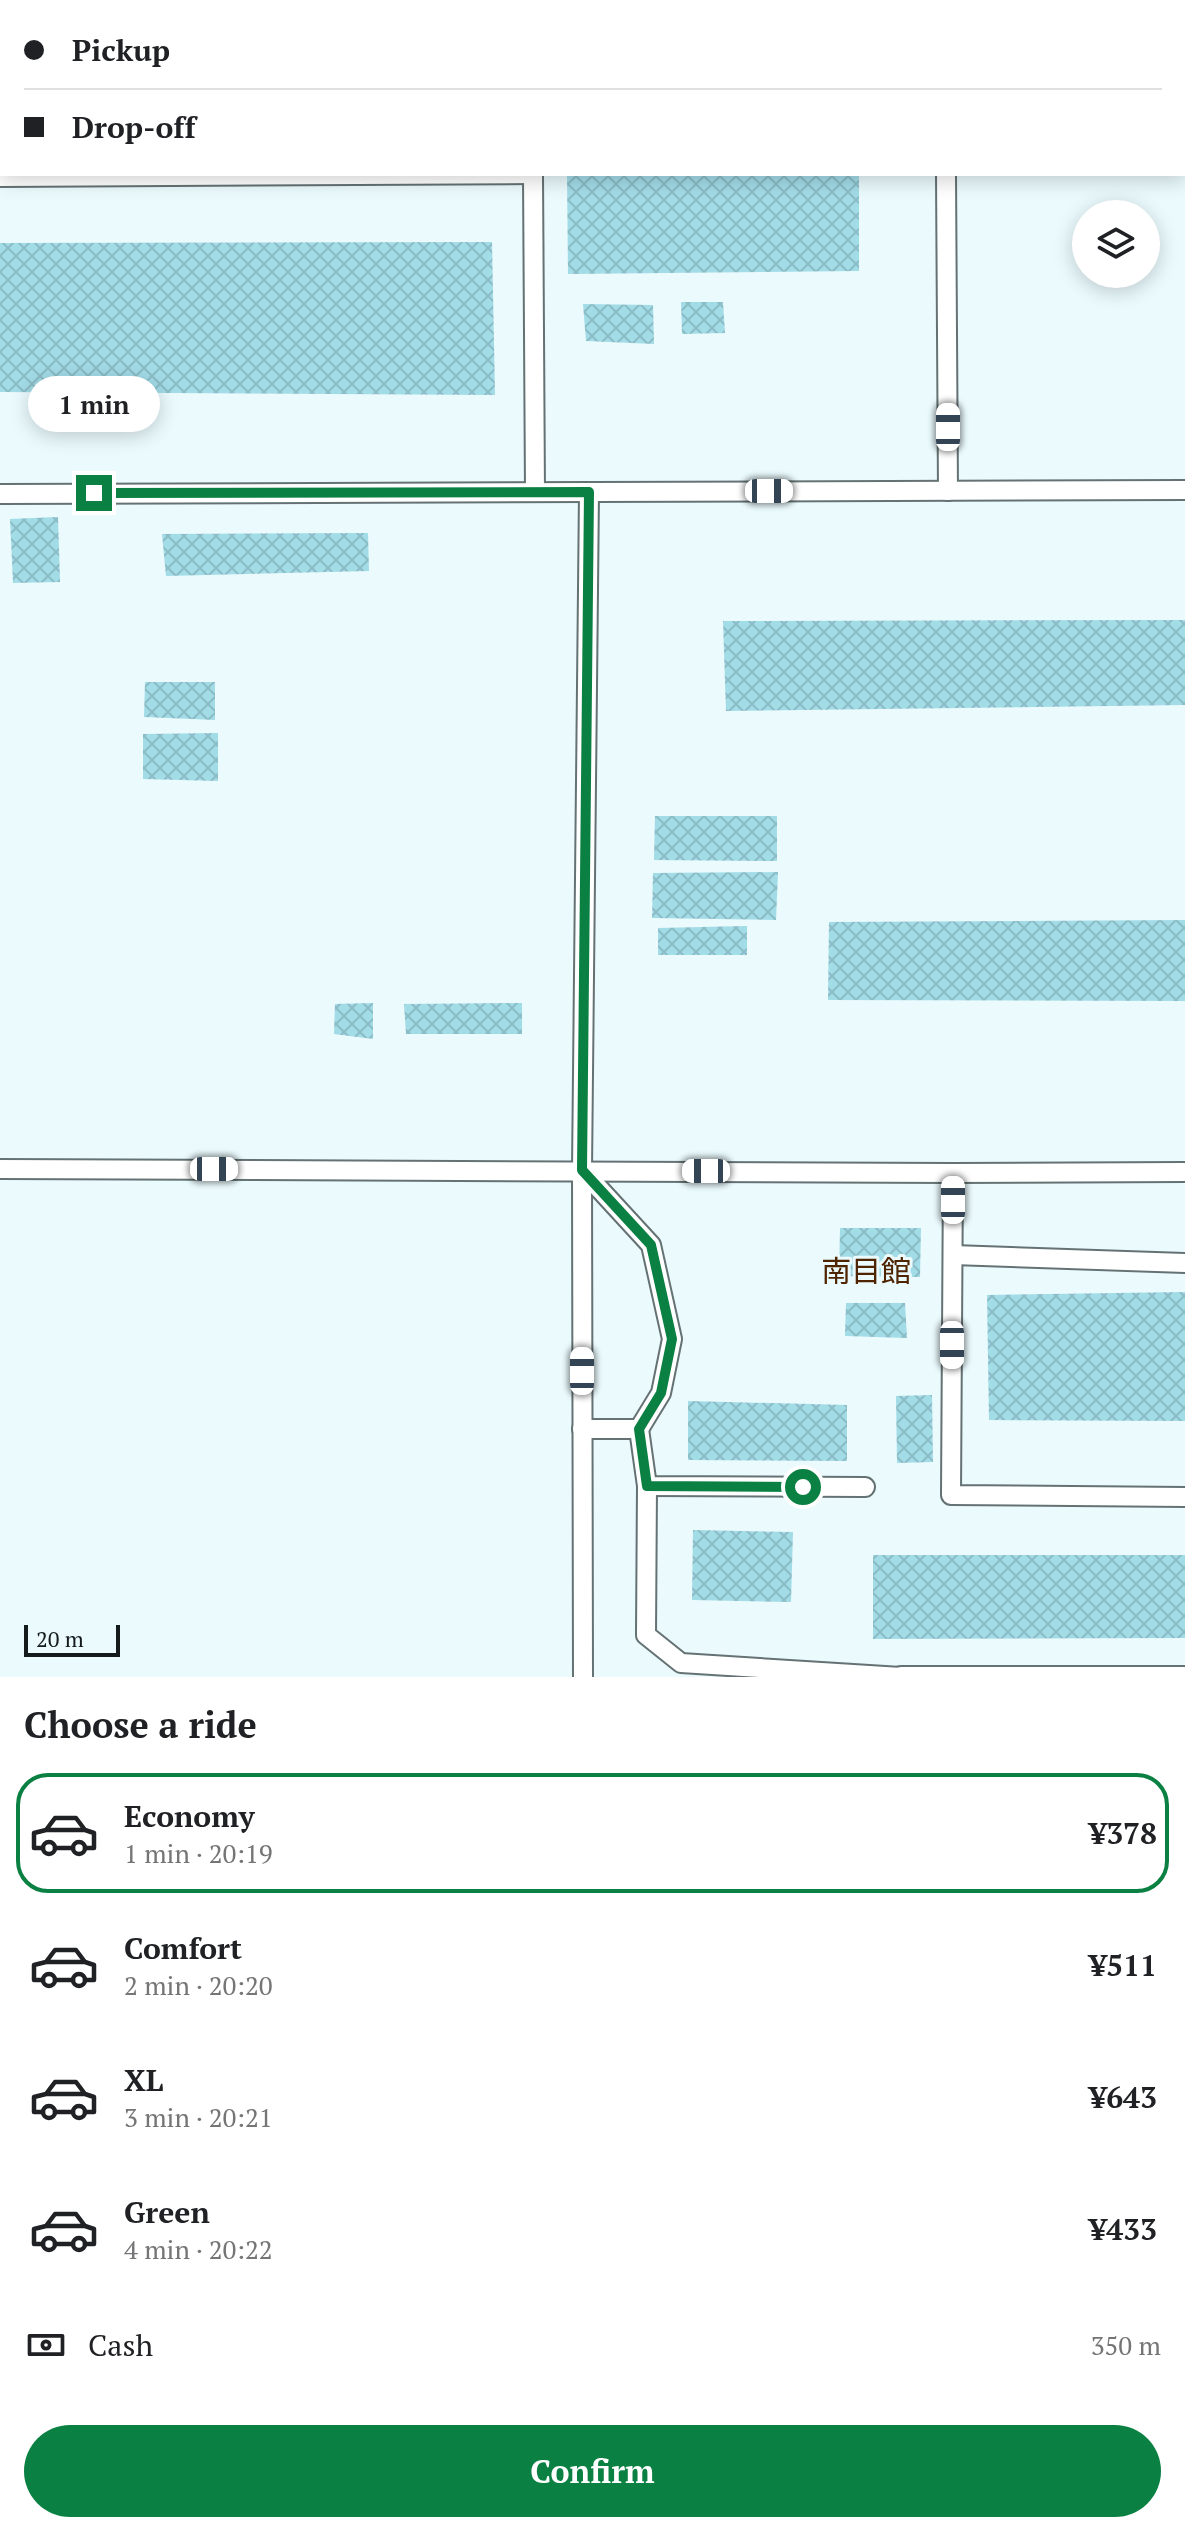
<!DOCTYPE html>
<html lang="en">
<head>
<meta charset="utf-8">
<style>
  body { margin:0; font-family:"PT Serif","Noto Sans JP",serif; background:#f6f6f6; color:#202124; height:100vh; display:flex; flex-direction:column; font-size:30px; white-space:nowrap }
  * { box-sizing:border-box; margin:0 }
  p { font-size:26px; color:#757577 }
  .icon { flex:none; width:44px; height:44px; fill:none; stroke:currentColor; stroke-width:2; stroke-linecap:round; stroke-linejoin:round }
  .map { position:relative; height:1677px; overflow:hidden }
  .sheet { display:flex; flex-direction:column; background:#fff; flex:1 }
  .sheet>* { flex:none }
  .top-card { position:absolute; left:0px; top:0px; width:1186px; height:176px; box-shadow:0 4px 20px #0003; display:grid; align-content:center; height:176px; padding:0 24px; background:#fff }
  .buttons { position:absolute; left:1072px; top:200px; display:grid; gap:16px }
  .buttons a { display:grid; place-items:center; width:88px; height:88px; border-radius:50%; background:#fff; box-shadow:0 4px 20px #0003; font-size:40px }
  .scale { position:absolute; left:24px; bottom:20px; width:96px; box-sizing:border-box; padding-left:8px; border:4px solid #151a1b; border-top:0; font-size:22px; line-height:28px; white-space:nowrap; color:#151a1b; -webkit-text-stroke:6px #eafafd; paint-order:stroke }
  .end { position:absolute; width:36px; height:36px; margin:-18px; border:10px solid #0b8043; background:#fff; box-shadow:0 0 0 4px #fff }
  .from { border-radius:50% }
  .bubble { position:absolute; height:56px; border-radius:28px; background:#fff; box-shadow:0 4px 20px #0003; font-size:26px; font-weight:700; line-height:56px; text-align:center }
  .car { position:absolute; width:24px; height:48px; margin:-24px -12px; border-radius:10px; box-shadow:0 0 6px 2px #0007; background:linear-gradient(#fff 24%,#345 0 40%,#fff 0 76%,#345 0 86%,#fff 0) }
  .top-card b { display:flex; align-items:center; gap:28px; height:76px; font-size:30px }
  .top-card b+b { border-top:2px solid #e0e0e0 }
  .top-card i { width:20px; height:20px; background:#202124 }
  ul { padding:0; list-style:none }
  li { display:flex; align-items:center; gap:24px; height:120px; margin:0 16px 12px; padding:0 8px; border:4px solid transparent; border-radius:32px }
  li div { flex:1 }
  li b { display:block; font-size:30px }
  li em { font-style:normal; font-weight:700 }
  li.current { border-color:#0b8043 }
  li>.icon { width:72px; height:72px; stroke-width:1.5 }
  h2 { padding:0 24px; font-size:36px; line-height:96px }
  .pay { display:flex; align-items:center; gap:20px; height:88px; padding:0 24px; font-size:30px }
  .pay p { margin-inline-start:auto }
  .action { display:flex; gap:16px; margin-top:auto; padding:16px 24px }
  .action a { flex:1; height:92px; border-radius:48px; background:#0b8043; color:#fff; font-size:32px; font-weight:700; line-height:92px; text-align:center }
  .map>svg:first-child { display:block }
  .building { fill:url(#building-cross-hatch) }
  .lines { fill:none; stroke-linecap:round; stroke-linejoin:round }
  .lane-casing { stroke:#647274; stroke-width:22 }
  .lane { stroke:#fff; stroke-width:18 }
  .route { stroke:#0b8043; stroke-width:10 }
  .labels { text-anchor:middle; stroke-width:6; stroke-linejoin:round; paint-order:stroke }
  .quarter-label { font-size:30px; fill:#4f2400; stroke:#eafafd }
</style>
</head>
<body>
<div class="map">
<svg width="1185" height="1677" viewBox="0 0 1185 1677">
  <defs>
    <pattern id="building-cross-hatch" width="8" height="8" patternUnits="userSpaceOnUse" patternTransform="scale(2)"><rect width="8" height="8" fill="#a2dce7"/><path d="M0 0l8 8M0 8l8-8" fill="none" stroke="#8bbcc6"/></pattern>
  </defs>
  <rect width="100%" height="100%" fill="#eafafd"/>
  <g class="building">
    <path d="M567 174H859V271L568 274Z"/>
    <path d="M492 242 495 395 0 392V243Z"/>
    <path d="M681 302H723L725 333 682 334Z"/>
    <path d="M583 304 653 305 654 344 586 341Z"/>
    <path d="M58 517 60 582 13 583 10 519Z"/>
    <path d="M368 533 369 571 166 576 162 534Z"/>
    <path d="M1185 620V705L726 711 723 621Z"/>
    <path d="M145 682H215V720L144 717Z"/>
    <path d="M218 733V781L143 779V734Z"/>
    <path d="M655 816H777V861L654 860Z"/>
    <path d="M778 872 776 920 652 918 653 873Z"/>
    <path d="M1185 920V1001L828 1000 829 922Z"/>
    <path d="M747 926V955H658V928Z"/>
    <path d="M373 1003V1039L334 1034 335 1004Z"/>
    <path d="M522 1003V1034H406L404 1004Z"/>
    <path d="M840 1228H921L920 1277 839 1276Z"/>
    <path d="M1185 1292V1421L989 1420 987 1295Z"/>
    <path d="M846 1303H905L907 1338 845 1336Z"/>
    <path d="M932 1395 933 1462 897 1463 896 1396Z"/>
    <path d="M688 1401 847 1405V1461L688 1460Z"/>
    <path d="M693 1530 793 1532 791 1602 692 1600Z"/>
    <path d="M873 1555H1185V1638L873 1639Z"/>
  </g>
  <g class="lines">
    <defs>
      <g id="lane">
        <path d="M99 0V2"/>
        <path d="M532 0V2"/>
        <path d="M946 0V2"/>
        <path d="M533 174 535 492"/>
        <path d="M946 174 948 491"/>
        <path d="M0 177 533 174"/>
        <path d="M0 494 1185 490"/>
        <path d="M0 1169 953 1173 951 1495 1185 1497"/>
        <path d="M582 1170 651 1245 672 1339 661 1393 639 1429H582"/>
        <path d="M953 1173 1185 1172"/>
        <path d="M953 1255 1185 1263"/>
        <path d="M639 1429 647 1486 865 1487"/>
        <path d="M647 1486 646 1635 681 1663 901 1677"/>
        <path d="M901 1676H1185"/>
        <path d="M583 1677 582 1170 589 492"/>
      </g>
    </defs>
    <use href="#lane" class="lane-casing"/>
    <use href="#lane" class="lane"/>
  </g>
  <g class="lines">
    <path class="route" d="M94 493 589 492 582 1170 651 1245 672 1339 661 1393 639 1429 647 1486 803 1487"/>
  </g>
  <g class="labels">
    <g class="quarter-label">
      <text x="866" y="1282">南目館</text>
    </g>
  </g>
</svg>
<div class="buttons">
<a><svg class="icon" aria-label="layers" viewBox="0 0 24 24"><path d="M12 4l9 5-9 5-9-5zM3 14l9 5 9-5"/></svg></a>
</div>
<div class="scale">20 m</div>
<i class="end from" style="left:803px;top:1487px"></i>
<i class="end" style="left:94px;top:493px"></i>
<div class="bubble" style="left:28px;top:376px;width:132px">1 min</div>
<i class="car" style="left:948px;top:427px;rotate:0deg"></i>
<i class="car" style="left:769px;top:491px;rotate:90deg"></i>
<i class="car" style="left:214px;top:1169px;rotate:90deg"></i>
<i class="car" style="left:706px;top:1171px;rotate:270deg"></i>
<i class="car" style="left:953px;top:1200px;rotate:0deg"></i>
<i class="car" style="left:952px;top:1345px;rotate:180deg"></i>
<i class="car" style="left:582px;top:1371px;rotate:0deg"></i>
<div class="top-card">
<b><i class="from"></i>Pickup</b>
<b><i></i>Drop-off</b>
</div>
</div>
<section class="sheet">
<h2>Choose a ride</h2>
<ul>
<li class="current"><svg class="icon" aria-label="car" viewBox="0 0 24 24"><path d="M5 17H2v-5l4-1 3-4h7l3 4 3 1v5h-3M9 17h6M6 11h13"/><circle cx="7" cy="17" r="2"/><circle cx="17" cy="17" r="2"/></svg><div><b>Economy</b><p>1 min · 20:19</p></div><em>¥378</em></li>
<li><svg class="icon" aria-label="car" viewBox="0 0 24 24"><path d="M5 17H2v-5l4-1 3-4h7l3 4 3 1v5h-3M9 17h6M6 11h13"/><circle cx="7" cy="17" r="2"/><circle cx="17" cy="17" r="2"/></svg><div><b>Comfort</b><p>2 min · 20:20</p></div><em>¥511</em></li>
<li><svg class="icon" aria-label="car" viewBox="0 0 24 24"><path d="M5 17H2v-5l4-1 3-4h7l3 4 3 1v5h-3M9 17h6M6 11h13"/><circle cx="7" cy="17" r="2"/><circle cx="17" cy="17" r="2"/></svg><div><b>XL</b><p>3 min · 20:21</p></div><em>¥643</em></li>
<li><svg class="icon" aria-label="car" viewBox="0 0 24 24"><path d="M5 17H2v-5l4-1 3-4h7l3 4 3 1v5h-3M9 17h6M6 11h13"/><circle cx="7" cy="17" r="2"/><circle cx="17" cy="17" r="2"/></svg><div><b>Green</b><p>4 min · 20:22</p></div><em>¥433</em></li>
</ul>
<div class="pay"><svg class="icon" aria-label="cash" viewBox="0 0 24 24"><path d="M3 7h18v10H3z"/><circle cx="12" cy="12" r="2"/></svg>Cash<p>350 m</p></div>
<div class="action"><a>Confirm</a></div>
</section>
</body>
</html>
